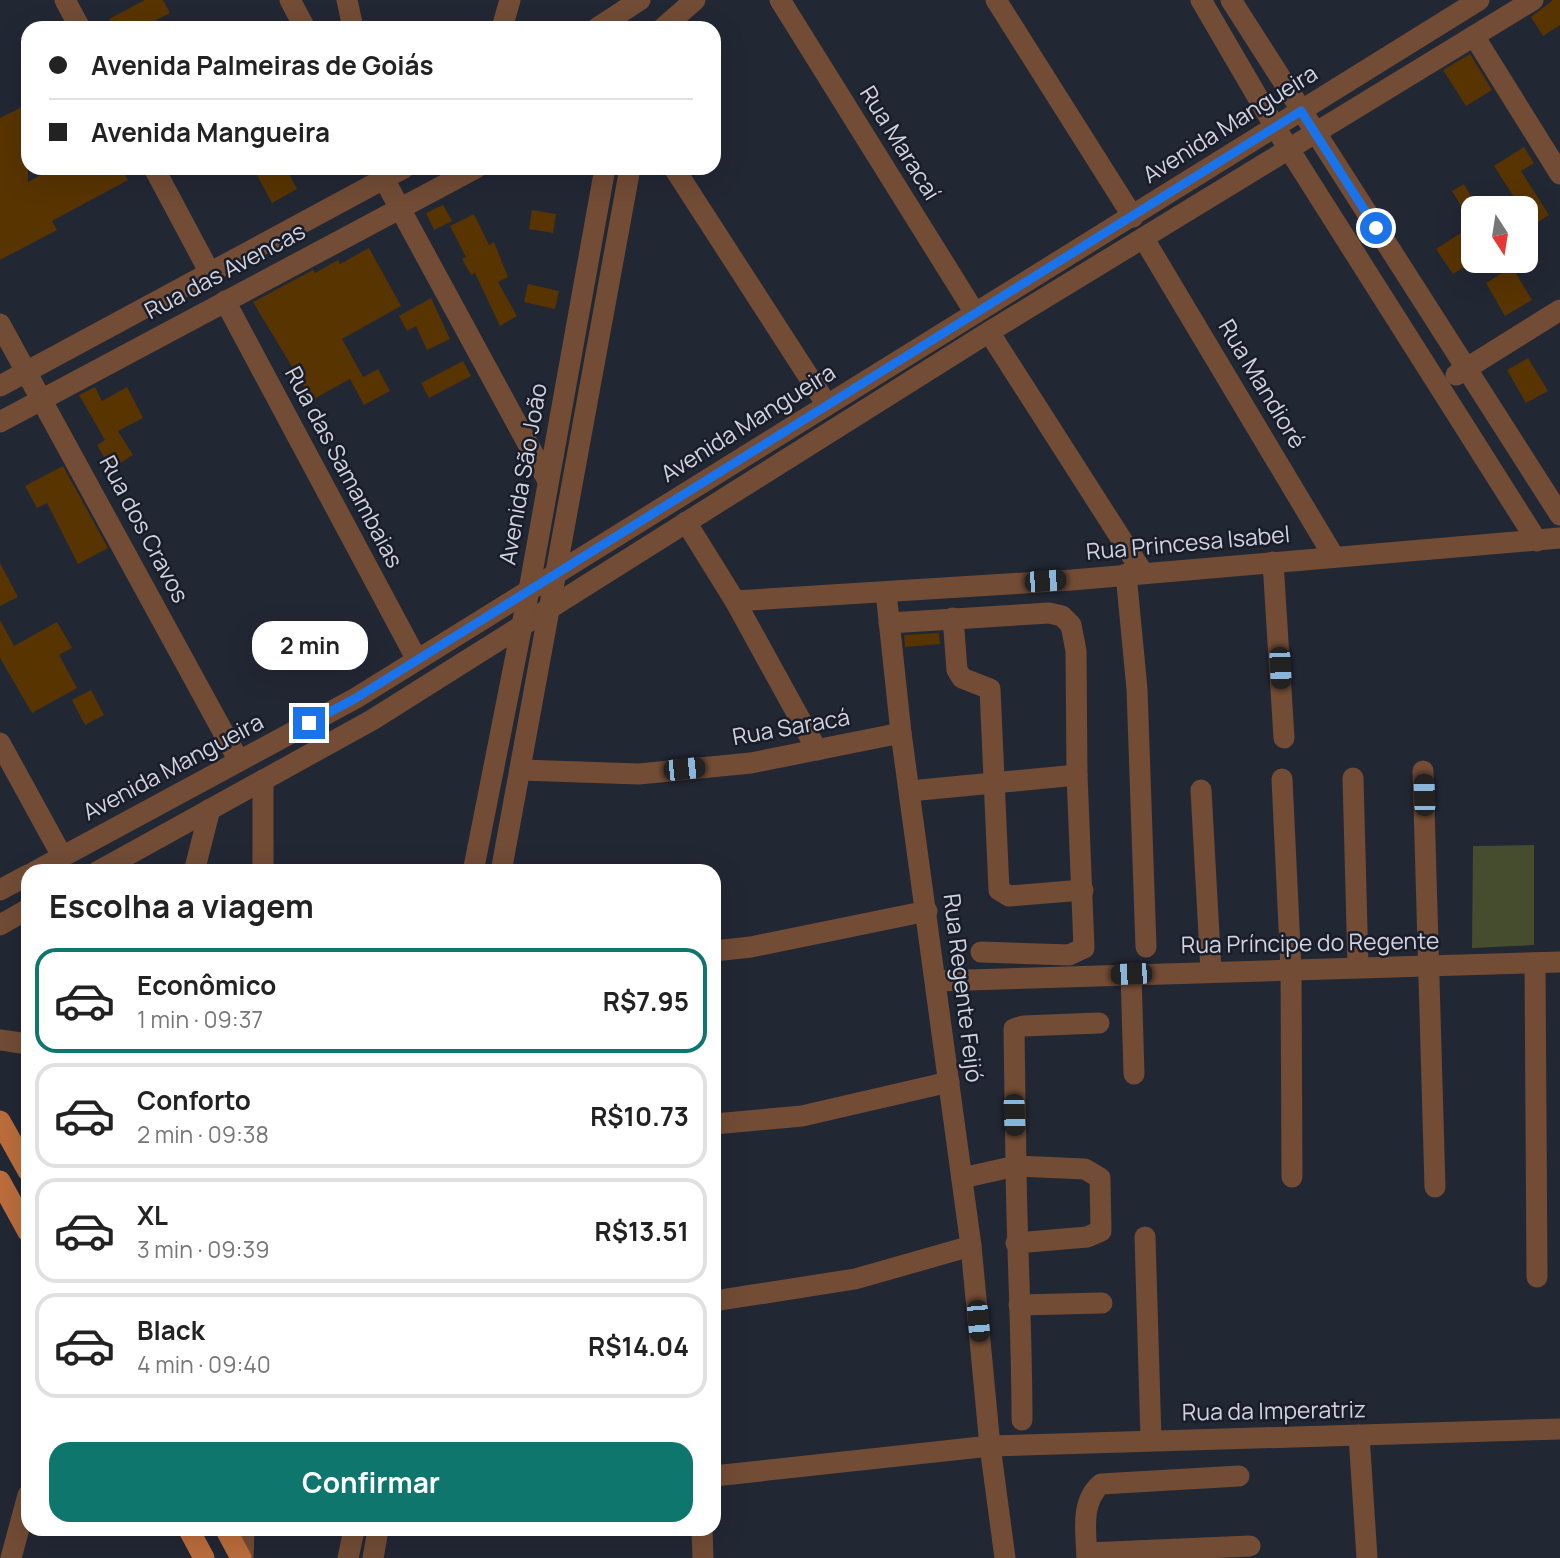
<!DOCTYPE html>
<html lang="pt">
<head>
<meta charset="utf-8">
<style>
  body { margin:0; font-family:Manrope,sans-serif; background:#f6f6f6; color:#222; height:100vh; display:flex; flex-direction:column; font-size:26px; white-space:nowrap }
  * { box-sizing:border-box; margin:0 }
  p { font-size:23px; color:#767676 }
  .icon { flex:none; width:38px; height:38px; fill:none; stroke:currentColor; stroke-width:2; stroke-linecap:round; stroke-linejoin:round }
  .map { position:relative; flex:1; overflow:hidden }
  .side { position:absolute; left:21px; top:864px; width:700px; height:672px; display:flex; flex-direction:column; background:#fff; border-radius:21px; box-shadow:0 7px 28px #0002 }
  .side>* { flex:none }
  .top-card { position:absolute; left:21px; top:21px; width:700px; height:154px; border-radius:21px; box-shadow:0 7px 28px #0002; display:grid; align-content:center; height:154px; padding:0 28px; background:#fff }
  .needle { width:46px; rotate:168deg }
  .fabs { position:absolute; left:1461px; top:196px; display:grid; gap:14px }
  .fabs a { display:grid; place-items:center; width:77px; height:77px; border-radius:14px; background:#fff; box-shadow:0 7px 28px #0002; font-size:35px }
  .end { position:absolute; width:32px; height:32px; margin:-16px; border:9px solid #1a73e8; background:#fff; box-shadow:0 0 0 4px #fff }
  .from { border-radius:50% }
  .bubble { position:absolute; height:49px; border-radius:21px; background:#fff; box-shadow:0 7px 28px #0002; font-size:23px; font-weight:700; line-height:49px; text-align:center }
  .car { position:absolute; width:21px; height:42px; margin:-21px -10px; border-radius:9px; box-shadow:0 0 5px 2px #0007; background:linear-gradient(#222 24%,#8ab4d8 0 40%,#222 0 76%,#8ab4d8 0 86%,#222 0) }
  .top-card b { display:flex; align-items:center; gap:24px; height:66px; font-size:26px }
  .top-card b+b { border-top:2px solid #e0e0e0 }
  .top-card i { width:18px; height:18px; background:#222 }
  ul { padding:0; list-style:none }
  li { display:flex; align-items:center; gap:21px; height:105px; margin:0 14px 10px; padding:0 14px; border:4px solid #e0e0e0; border-radius:21px }
  li div { flex:1 }
  li b { display:block; font-size:26px }
  li em { font-style:normal; font-weight:700 }
  li.active { border-color:#0f766e }
  li>.icon { width:63px; height:63px; stroke-width:1.5 }
  h2 { padding:0 28px; font-size:32px; line-height:84px }
  .action { display:flex; gap:14px; margin-top:auto; padding:14px 28px }
  .action a { flex:1; height:80px; border-radius:21px; background:#0f766e; color:#fff; font-size:28px; font-weight:700; line-height:80px; text-align:center }
  .map>svg:first-child { display:block }
  .green { fill:#464d2f }
  .building { fill:#583400 }
  .lines { fill:none; stroke-linecap:round; stroke-linejoin:round }
  .minor { stroke:#724c35; stroke-width:21 }
  .major { stroke:#bc6d3c; stroke-width:21 }
  .route { stroke:#1a73e8; stroke-width:9 }
  .labels { text-anchor:middle; stroke-width:5; stroke-linejoin:round; paint-order:stroke }
  .street-label { font-size:23px; fill:#d1d4de; stroke:#191d2a }
</style>
</head>
<body>
<div class="map">
<svg width="1560" height="1558" viewBox="0 0 1560 1558">
  <rect width="100%" height="100%" fill="#222734"/>
  <path class="green" d="M1534 845V945L1472 948 1473 846Z"/>
  <g class="building">
    <path d="M145 0H163L170 13 141 28H114L109 19Z"/>
    <path d="M1553 0H1560V25L1543 36 1531 17Z"/>
    <path d="M1470 54 1492 90 1466 106 1443 70Z"/>
    <path d="M28 104V182L54 168H121L128 180 52 221 57 230 0 260V118Z"/>
    <path d="M1524 147 1534 163 1521 171 1549 215 1526 230V208H1521L1494 166Z"/>
    <path d="M253 168H286L297 189 272 203Z"/>
    <path d="M1464 184 1478 208H1474V261L1453 274 1436 249 1473 225 1452 191Z"/>
    <path d="M443 205 452 221 434 230 426 213Z"/>
    <path d="M532 210 556 214 553 233 529 229Z"/>
    <path d="M474 214 489 245 494 242 508 277 498 282 517 316 500 326 475 273 471 275 462 259 466 257 450 226Z"/>
    <path d="M369 248 401 306 342 339 363 377 378 369 390 391 364 405 350 379 312 400 253 302 313 270 315 273 338 260 340 264Z"/>
    <path d="M1512 267 1532 300 1505 316 1486 283Z"/>
    <path d="M528 284 559 291 555 309 524 302Z"/>
    <path d="M431 298 450 339 427 350 416 326 407 331 399 316Z"/>
    <path d="M1528 358 1548 391 1526 403 1507 370Z"/>
    <path d="M463 361 471 376 429 398 421 383Z"/>
    <path d="M95 387 102 401 127 387 143 418 118 431 133 455 111 469 97 445 105 440 79 395Z"/>
    <path d="M63 466 108 548 78 564 47 503 37 508 25 486Z"/>
    <path d="M0 563 18 597 0 606Z"/>
    <path d="M0 620 14 646 57 622 72 648 59 655 77 688 32 713 0 658Z"/>
    <path d="M939 633 940 644 905 647 904 635Z"/>
    <path d="M91 690 104 715 85 725 72 700Z"/>
  </g>
  <g class="lines">
    <g class="minor">
      <path d="M65 0 80 28"/>
      <path d="M290 0 305 28"/>
      <path d="M347 0 353 28"/>
      <path d="M780 0 975 313"/>
      <path d="M996 0 1133 217"/>
      <path d="M1201 0 1275 127 1537 541"/>
      <path d="M1231 0 1560 515"/>
      <path d="M502 28 510 0"/>
      <path d="M597 28 640 0"/>
      <path d="M663 28 695 0"/>
      <path d="M1474 36 1560 174"/>
      <path d="M154 168 210 273"/>
      <path d="M378 168 548 481"/>
      <path d="M674 168 827 405"/>
      <path d="M1144 239 1334 557"/>
      <path d="M225 301 416 658"/>
      <path d="M0 324 239 761"/>
      <path d="M989 332 1143 573"/>
      <path d="M1456 375 1560 310"/>
      <path d="M0 386 404 168"/>
      <path d="M0 422 476 168"/>
      <path d="M686 522 735 601 817 750"/>
      <path d="M1273 562 1284 738"/>
      <path d="M1126 574 1137 689 1146 947"/>
      <path d="M886 592 901 733 971 1246 990 1446 1005 1558"/>
      <path d="M735 601 1072 580 1560 538"/>
      <path d="M953 618 957 670 962 678 990 689 999 890 1009 896 1083 890"/>
      <path d="M889 623 1049 613 1062 616 1071 625 1076 651 1077 775 1084 948 1069 955 981 952"/>
      <path d="M0 743 62 856"/>
      <path d="M521 770 639 774 751 763 901 733"/>
      <path d="M1423 771 1435 1187"/>
      <path d="M1353 778 1358 966"/>
      <path d="M1282 779 1291 969 1292 1177"/>
      <path d="M263 780V872"/>
      <path d="M1201 790 1211 971"/>
      <path d="M910 791 1077 775"/>
      <path d="M34 872 356 698 1479 0"/>
      <path d="M97 872 372 720 989 332 1533 0"/>
      <path d="M194 872 210 809"/>
      <path d="M473 872 529 590 605 168"/>
      <path d="M501 872 630 168"/>
      <path d="M0 890 28 875"/>
      <path d="M0 925 28 909"/>
      <path d="M714 951 751 947 927 911"/>
      <path d="M1535 963 1537 1277"/>
      <path d="M1131 974 1134 1074"/>
      <path d="M936 981 1560 962"/>
      <path d="M0 1040 28 1044"/>
      <path d="M714 1124 802 1116 949 1082"/>
      <path d="M962 1178 1016 1166 1014 1029 1023 1026 1099 1023"/>
      <path d="M1145 1237 1151 1440"/>
      <path d="M1016 1243 1087 1237 1101 1231 1100 1178 1085 1169 1016 1166C1017 1251 1022 1335 1022 1420"/>
      <path d="M714 1301 855 1279 971 1246"/>
      <path d="M1019 1305 1102 1303"/>
      <path d="M1359 1435 1367 1558"/>
      <path d="M714 1476 990 1446 1560 1429"/>
      <path d="M702 1530 703 1558"/>
      <path d="M1087 1553 1250 1546"/>
      <path d="M11 1558 28 1495"/>
      <path d="M243 1558 244 1530"/>
      <path d="M348 1558 354 1530"/>
      <path d="M373 1558 378 1530"/>
      <path d="M1087 1558C1086 1532 1080 1502 1101 1484L1239 1476"/>
    </g>
    <g class="major">
      <path d="M0 1121 28 1171"/>
      <path d="M0 1181 28 1232"/>
      <path d="M189 1530 204 1558"/>
      <path d="M226 1530 241 1558"/>
    </g>
  </g>
  <g class="lines">
    <path class="route" d="M309 723 356 698 1301 111 1376 228"/>
  </g>
  <g class="labels">
    <g class="street-label">
      <text transform="translate(1230 124) rotate(-32)" y="8">Avenida Mangueira</text>
      <text transform="translate(900 143) rotate(58)" y="8">Rua Maracaí</text>
      <text transform="translate(225 271) rotate(-28)" y="8">Rua das Avencas</text>
      <text transform="translate(1262 384) rotate(59)" y="8">Rua Mandioré</text>
      <text transform="translate(748 423) rotate(-32)" y="8">Avenida Mangueira</text>
      <text transform="translate(344 467) rotate(62)" y="8">Rua das Samambaias</text>
      <text transform="translate(523 474) rotate(-80)" y="8">Avenida São João</text>
      <text transform="translate(144 529) rotate(62)" y="8">Rua dos Cravos</text>
      <text transform="translate(1188 543) rotate(-5)" y="8">Rua Princesa Isabel</text>
      <text transform="translate(791 727) rotate(-10)" y="8">Rua Saracá</text>
      <text transform="translate(173 767) rotate(-28)" y="8">Avenida Mangueira</text>
      <text transform="translate(1310 943) rotate(-1)" y="8">Rua Príncipe do Regente</text>
      <text transform="translate(963 988) rotate(83)" y="8">Rua Regente Feijó</text>
      <text transform="translate(1274 1411) rotate(-1)" y="8">Rua da Imperatriz</text>
    </g>
  </g>
</svg>
<div class="fabs">
<a><svg class="needle" viewBox="-14 -14 28 28"><path d="M0-13l5 13h-10z" fill="#e53935"/><path d="M0 13l5-13h-10z" fill="#767676"/></svg></a>
</div>
<i class="end from" style="left:1376px;top:228px"></i>
<i class="end" style="left:309px;top:723px"></i>
<div class="bubble" style="left:252px;top:621px;width:116px">2 min</div>
<i class="car" style="left:1045px;top:581px;rotate:86deg"></i>
<i class="car" style="left:1280px;top:668px;rotate:177deg"></i>
<i class="car" style="left:684px;top:769px;rotate:84deg"></i>
<i class="car" style="left:1424px;top:795px;rotate:358deg"></i>
<i class="car" style="left:1131px;top:974px;rotate:268deg"></i>
<i class="car" style="left:1014px;top:1115px;rotate:178deg"></i>
<i class="car" style="left:978px;top:1321px;rotate:175deg"></i>
<div class="top-card">
<b><i class="from"></i>Avenida Palmeiras de Goiás</b>
<b><i></i>Avenida Mangueira</b>
</div>
<section class="side">
<h2>Escolha a viagem</h2>
<ul>
<li class="active"><svg class="icon" aria-label="car" viewBox="0 0 24 24"><path d="M5 17H2v-5l4-1 3-4h7l3 4 3 1v5h-3M9 17h6M6 11h13"/><circle cx="7" cy="17" r="2"/><circle cx="17" cy="17" r="2"/></svg><div><b>Econômico</b><p>1 min · 09:37</p></div><em>R$7.95</em></li>
<li><svg class="icon" aria-label="car" viewBox="0 0 24 24"><path d="M5 17H2v-5l4-1 3-4h7l3 4 3 1v5h-3M9 17h6M6 11h13"/><circle cx="7" cy="17" r="2"/><circle cx="17" cy="17" r="2"/></svg><div><b>Conforto</b><p>2 min · 09:38</p></div><em>R$10.73</em></li>
<li><svg class="icon" aria-label="car" viewBox="0 0 24 24"><path d="M5 17H2v-5l4-1 3-4h7l3 4 3 1v5h-3M9 17h6M6 11h13"/><circle cx="7" cy="17" r="2"/><circle cx="17" cy="17" r="2"/></svg><div><b>XL</b><p>3 min · 09:39</p></div><em>R$13.51</em></li>
<li><svg class="icon" aria-label="car" viewBox="0 0 24 24"><path d="M5 17H2v-5l4-1 3-4h7l3 4 3 1v5h-3M9 17h6M6 11h13"/><circle cx="7" cy="17" r="2"/><circle cx="17" cy="17" r="2"/></svg><div><b>Black</b><p>4 min · 09:40</p></div><em>R$14.04</em></li>
</ul>
<div class="action"><a>Confirmar</a></div>
</section>
</div>
</body>
</html>
